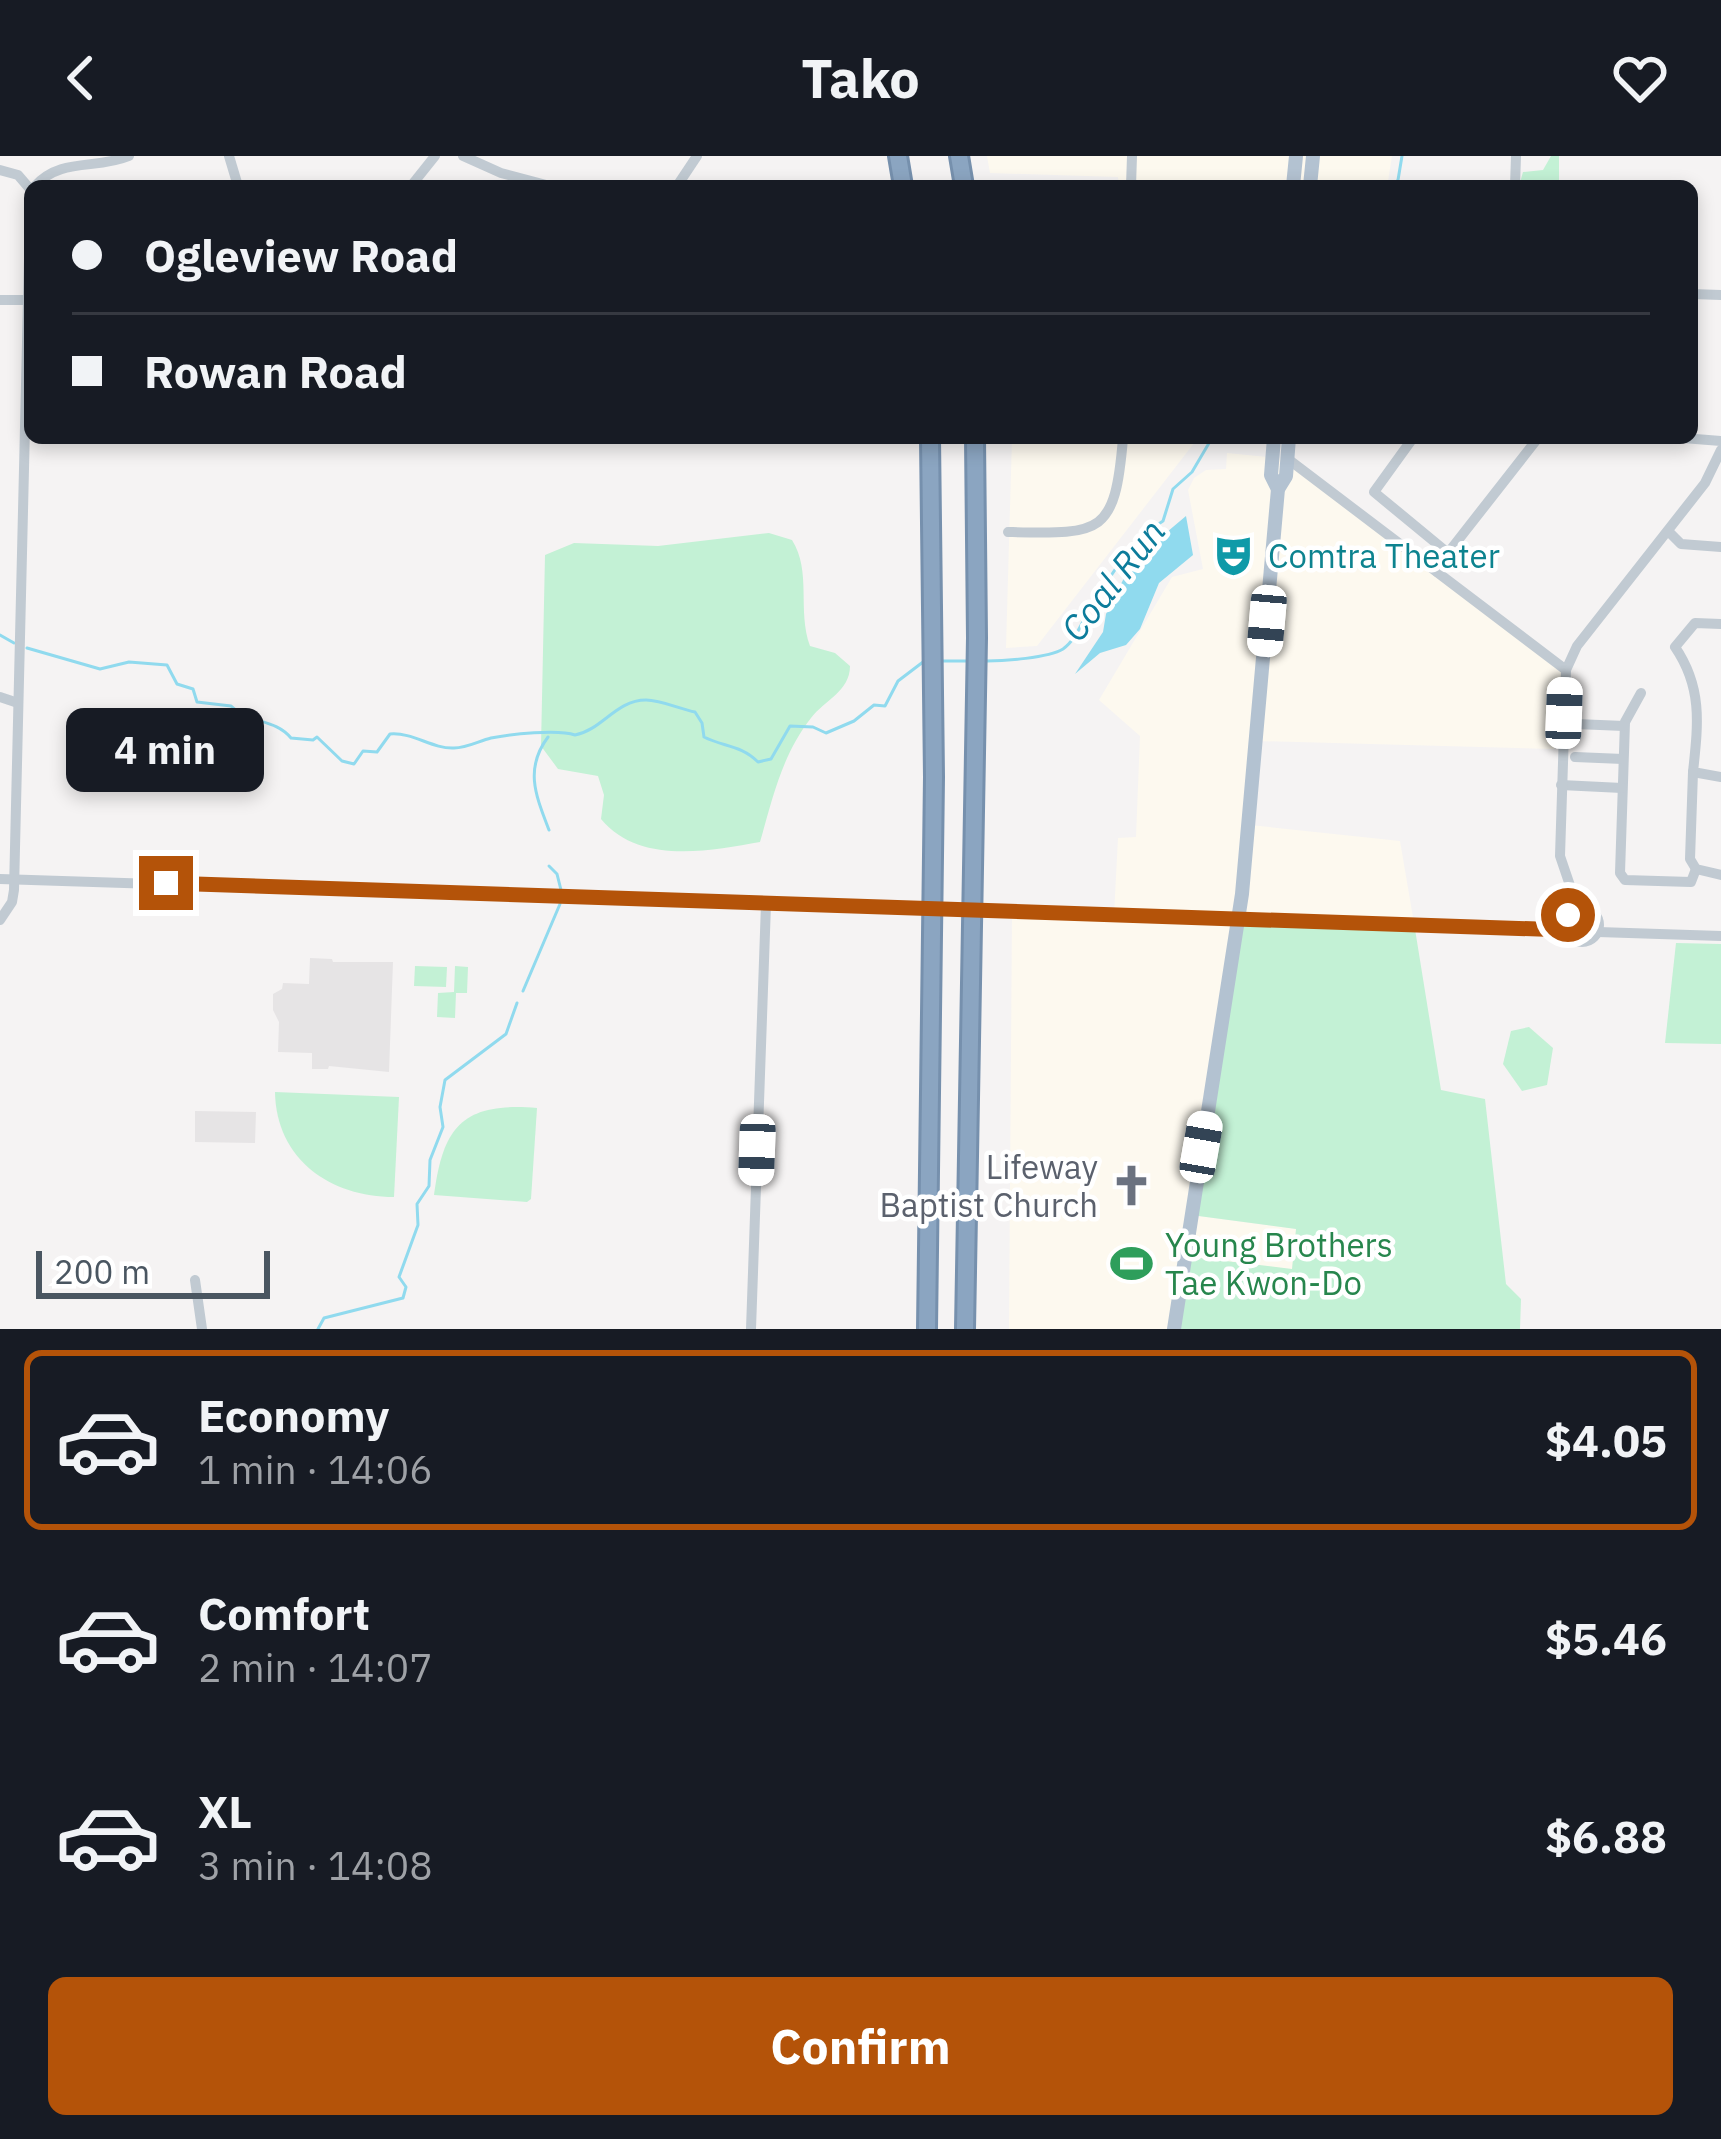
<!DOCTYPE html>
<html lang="en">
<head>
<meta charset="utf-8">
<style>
  body { margin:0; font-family:"IBM Plex Sans",sans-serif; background:#242831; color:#f1f3f6; height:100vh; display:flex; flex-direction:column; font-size:45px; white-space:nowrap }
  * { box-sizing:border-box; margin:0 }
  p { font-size:39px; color:#9ea1a6 }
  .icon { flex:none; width:66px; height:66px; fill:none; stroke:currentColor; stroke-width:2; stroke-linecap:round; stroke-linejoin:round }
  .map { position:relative; height:1173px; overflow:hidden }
  .details { display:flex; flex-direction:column; background:#171b24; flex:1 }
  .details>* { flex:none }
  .hud { position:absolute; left:24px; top:24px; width:1674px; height:264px; border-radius:18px; box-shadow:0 6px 18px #0003; display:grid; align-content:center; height:264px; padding:0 48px; background:#171b24 }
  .scale { position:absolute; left:36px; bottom:30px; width:234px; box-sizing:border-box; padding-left:12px; border:6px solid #4a5661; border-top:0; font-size:33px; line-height:42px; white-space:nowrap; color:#4a5661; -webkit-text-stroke:9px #fff; paint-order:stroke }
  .end { position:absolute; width:54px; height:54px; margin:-27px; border:15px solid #b45309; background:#fff; box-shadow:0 0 0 6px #fff }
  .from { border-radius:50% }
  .bubble { position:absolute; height:84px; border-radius:18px; background:#171b24; box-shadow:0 6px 18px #0003; font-size:39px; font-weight:700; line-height:84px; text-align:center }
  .car { position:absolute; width:36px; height:72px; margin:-36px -18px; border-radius:15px; box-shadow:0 0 9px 3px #0007; background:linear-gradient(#fff 24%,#345 0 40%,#fff 0 76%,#345 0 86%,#fff 0) }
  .hud b { display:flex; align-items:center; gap:42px; height:114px; font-size:45px }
  .hud b+b { border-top:3px solid #363941 }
  .hud i { width:30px; height:30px; background:#f1f3f6 }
  ul { padding:21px 0 0; list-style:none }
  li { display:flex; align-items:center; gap:36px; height:180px; margin:0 24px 18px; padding:0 24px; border:6px solid transparent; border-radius:18px }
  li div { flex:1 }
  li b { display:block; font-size:45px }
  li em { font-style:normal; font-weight:700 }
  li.on { border-color:#b45309 }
  li>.icon { width:108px; height:108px; stroke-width:1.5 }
  .action { display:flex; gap:24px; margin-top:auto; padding:24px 48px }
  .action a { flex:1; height:138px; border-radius:18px; background:#b45309; color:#fff; font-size:48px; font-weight:700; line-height:138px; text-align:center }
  header { display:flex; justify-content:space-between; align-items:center; height:156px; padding:0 48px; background:#171b24; font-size:54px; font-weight:700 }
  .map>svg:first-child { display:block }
  .commercial { fill:#fdf9ef }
  .education { fill:#e6e4e5 }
  .green { fill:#c3f1d5 }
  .water { fill:#90daee }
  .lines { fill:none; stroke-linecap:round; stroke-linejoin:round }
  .stream { stroke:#90daee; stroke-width:3 }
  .highway-casing { stroke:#7690ad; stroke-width:22 }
  .minor { stroke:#c1cad2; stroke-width:10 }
  .major { stroke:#b3c2d1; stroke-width:14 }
  .highway { stroke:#8ba5c1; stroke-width:16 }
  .minor-bridge { stroke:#c1cad2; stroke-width:10 }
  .route { stroke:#b45309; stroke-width:15 }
  .labels { text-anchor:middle; stroke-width:9; stroke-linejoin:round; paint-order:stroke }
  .culture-label { font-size:33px; fill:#0d838f; stroke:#fff; text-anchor:start }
  .worship-label { font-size:33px; fill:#5b616d; stroke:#fff; text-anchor:end }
  .leisure-label { font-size:33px; fill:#27864d; stroke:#fff; text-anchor:start }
  .water-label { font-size:36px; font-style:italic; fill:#0c7c9b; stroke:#fff }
</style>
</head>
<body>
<header><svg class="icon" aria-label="back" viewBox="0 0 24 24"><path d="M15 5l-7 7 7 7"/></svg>Tako<svg class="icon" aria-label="heart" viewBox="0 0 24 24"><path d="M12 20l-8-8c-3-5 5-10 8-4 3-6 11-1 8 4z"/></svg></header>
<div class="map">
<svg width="1721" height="1173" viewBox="0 0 1721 1173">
  <rect width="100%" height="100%" fill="#f5f3f3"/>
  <g class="commercial">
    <path d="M987 0H1392L1388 25 1383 30H1119L1118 21 990 17Z"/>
    <path d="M1012 282H1198L1037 490 1006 492Z"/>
    <path d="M1227 297 1288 303 1566 514 1556 549 1554 593 1257 585 1250 669 1400 685 1414 767 1191 1059 1297 1073 1292 1114 1185 1101 1174 1173H1009L1012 756 1114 759 1118 682 1136 681 1140 580 1099 544 1172 421 1203 413 1188 334 1194 322 1206 314 1226 313Z"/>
  </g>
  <g class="education">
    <path d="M310 802 332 803 333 806H393L389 916 329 910 328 913H312V897L278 896 279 866 273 854V838L282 833 283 827 309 828Z"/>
    <path d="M195 955 256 956 255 987 195 986Z"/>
  </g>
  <g class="green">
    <path d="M1551 0H1559V30H1519L1523 16 1543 14Z"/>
    <path d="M769 377 792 384C812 416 797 454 810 490L835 497 850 510C850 535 825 544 811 562 782 599 773 641 760 686 709 695 639 709 601 663L604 639 598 620 558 613 541 590 545 399 574 387 658 390Z"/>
    <path d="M1239 764 1414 767 1441 934 1485 943 1506 1128 1521 1143 1520 1173H1174L1184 1100 1292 1113 1296 1073 1191 1059Z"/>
    <path d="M1676 787 1721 788V888L1665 887Z"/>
    <path d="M415 810 447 811 446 831 414 830Z"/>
    <path d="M455 810 468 811 467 837H456L455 862 437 861 438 837 454 836Z"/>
    <path d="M1529 871 1553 892 1547 929 1522 935 1503 908 1511 875Z"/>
    <path d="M275 936 399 941 394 1041C330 1041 276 1003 275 936Z"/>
    <path d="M537 952 531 1043 527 1046 434 1039C443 970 463 946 537 952Z"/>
  </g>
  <path class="water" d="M1186 360 1193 399 1159 427 1140 473 1126 489 1100 497 1075 518 1103 476 1106 458 1125 420 1148 392Z"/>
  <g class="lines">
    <g class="stream">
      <path d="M1392 30 1398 24 1402 0"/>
      <path d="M0 479 14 487"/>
      <path d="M27 492 100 513 129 506 167 509 177 528 193 533 197 546 231 550C248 568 275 562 291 582L313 584 317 581 342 605 354 608 363 595 377 596 390 578C413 576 432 593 454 592 467 592 479 585 491 582 511 578 558 573 575 579 602 574 616 544 646 544 661 544 680 553 695 556L702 567 704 581C724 591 741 589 758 606L771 603 790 570 813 571 826 577 854 565 874 549 885 550 898 525 923 506"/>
      <path d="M939 505H971"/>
      <path d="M987 505C1004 505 1048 502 1063 493 1076 484 1082 465 1090 453 1109 422 1131 384 1163 365L1173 333 1192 316 1212 282"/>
      <path d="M548 581C524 613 536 640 549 674"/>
      <path d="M549 710 557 718 561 734"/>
      <path d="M523 835 560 748"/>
      <path d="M318 1173 324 1162 403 1142 406 1131 399 1121 418 1069 417 1048 429 1030 430 1004 443 971 440 951 445 924 506 878 517 847"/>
    </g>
    <defs>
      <g id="highway">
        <path d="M898 0 903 30"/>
        <path d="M959 0 964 30"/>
        <path d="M927 1173 934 621 930 282"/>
        <path d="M965 1173 977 482 975 282"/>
      </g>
    </defs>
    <use href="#highway" class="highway-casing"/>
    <g class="minor">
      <path d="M229 0 238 30"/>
      <path d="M463 0 501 17 550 30"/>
      <path d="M0 14 18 19 30 33"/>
      <path d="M35 30C61 1 96 14 129 0"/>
      <path d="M411 30 435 0"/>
      <path d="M677 30 697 0"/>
      <path d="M1131 30 1132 0"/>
      <path d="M1515 30 1516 0"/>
      <path d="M1692 138 1721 139"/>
      <path d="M0 144H27"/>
      <path d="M1413 282 1374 336 1448 397 1437 416"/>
      <path d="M1683 282 1721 285"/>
      <path d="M1288 303 1566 514"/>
      <path d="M1668 375 1681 388 1721 391"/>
      <path d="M1008 376C1101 378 1115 380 1123 282"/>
      <path d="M1448 397 1538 282"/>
      <path d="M1721 468 1695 467 1675 491C1703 532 1698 569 1693 616L1721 621"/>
      <path d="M1641 537 1625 566 1620 717 1625 724 1691 726 1696 713"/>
      <path d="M0 541 18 547"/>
      <path d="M1576 568 1624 570"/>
      <path d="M1575 601 1623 603"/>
      <path d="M1693 616 1690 703 1696 713 1721 719"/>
      <path d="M1561 629 1622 632"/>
      <path d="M0 723 920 753"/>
      <circle cx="1582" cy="769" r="17"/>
      <path d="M1578 753 1560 700 1566 514 1577 490 1705 327 1721 294"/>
      <path d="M1012 756 1566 774"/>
      <path d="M0 764 12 746 14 734 30 60"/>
      <path d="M1598 776 1721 780"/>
      <path d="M195 1124 202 1173"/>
      <path d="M751 1173 766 748"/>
    </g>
    <g class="major">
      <path d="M1293 30 1296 0"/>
      <path d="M1310 30 1313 0"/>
      <path d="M1274 282 1271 319 1278 333"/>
      <path d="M1174 1173 1242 738 1278 333 1286 320 1289 282"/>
    </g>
    <use href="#highway" class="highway"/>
    <path class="minor-bridge" d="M920 753 1012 756"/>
  </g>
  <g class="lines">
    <path class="route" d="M166 727 1566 774 1568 759"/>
  </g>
  <defs>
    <symbol id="theatre-bare" viewBox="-9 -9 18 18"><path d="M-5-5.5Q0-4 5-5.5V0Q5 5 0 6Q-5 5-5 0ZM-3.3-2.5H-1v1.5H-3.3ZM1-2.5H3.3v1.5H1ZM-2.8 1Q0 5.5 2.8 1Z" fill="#0f9aa8" stroke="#fff" stroke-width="2.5" paint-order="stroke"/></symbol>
    <symbol id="church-bare" viewBox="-9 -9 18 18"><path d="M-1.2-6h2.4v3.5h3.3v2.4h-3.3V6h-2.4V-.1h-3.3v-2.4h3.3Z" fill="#6b7280" stroke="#fff" stroke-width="2.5" paint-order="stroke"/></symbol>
    <symbol id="stadium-bare" viewBox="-9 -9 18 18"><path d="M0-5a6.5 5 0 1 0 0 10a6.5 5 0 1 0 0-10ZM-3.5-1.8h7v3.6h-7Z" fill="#2e9e5b" stroke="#fff" stroke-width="2.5" paint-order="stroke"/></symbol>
  </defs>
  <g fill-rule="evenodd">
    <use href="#theatre-bare" x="1204" y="370" width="59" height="59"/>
    <use href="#church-bare" x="1102" y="1000" width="59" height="59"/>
    <use href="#stadium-bare" x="1102" y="1078" width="59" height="59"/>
  </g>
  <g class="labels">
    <g class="culture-label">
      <text x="1268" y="412">Comtra Theater</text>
    </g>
    <g class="worship-label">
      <text x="1098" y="1023">Lifeway<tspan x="1098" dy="38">Baptist Church</tspan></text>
    </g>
    <g class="leisure-label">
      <text x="1165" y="1101">Young Brothers<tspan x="1165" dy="38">Tae Kwon-Do</tspan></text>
    </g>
    <g class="water-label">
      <text transform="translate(1113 424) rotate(-52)" y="13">Coal Run</text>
    </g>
  </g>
</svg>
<div class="scale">200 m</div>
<i class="end from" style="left:1568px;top:759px"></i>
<i class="end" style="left:166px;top:727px"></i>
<div class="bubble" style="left:66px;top:552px;width:198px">4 min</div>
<i class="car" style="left:1267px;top:465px;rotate:185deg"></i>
<i class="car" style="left:1564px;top:557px;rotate:2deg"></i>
<i class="car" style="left:1201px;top:991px;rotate:10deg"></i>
<i class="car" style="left:757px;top:994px;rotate:182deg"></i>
<div class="hud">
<b><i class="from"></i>Ogleview Road</b>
<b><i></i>Rowan Road</b>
</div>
</div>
<section class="details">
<ul>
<li class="on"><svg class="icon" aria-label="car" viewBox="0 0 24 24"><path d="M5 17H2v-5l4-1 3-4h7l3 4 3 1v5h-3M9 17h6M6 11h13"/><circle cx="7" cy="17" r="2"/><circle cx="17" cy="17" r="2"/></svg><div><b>Economy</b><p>1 min · 14:06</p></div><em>$4.05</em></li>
<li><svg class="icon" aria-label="car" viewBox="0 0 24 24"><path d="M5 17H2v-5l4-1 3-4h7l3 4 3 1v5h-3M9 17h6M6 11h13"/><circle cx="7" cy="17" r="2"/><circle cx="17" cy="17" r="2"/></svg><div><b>Comfort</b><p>2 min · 14:07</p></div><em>$5.46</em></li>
<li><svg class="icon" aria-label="car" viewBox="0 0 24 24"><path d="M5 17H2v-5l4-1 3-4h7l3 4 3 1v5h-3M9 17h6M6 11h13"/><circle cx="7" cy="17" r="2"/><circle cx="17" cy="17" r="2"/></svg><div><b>XL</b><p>3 min · 14:08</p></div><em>$6.88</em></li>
</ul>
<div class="action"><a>Confirm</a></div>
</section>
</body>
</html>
